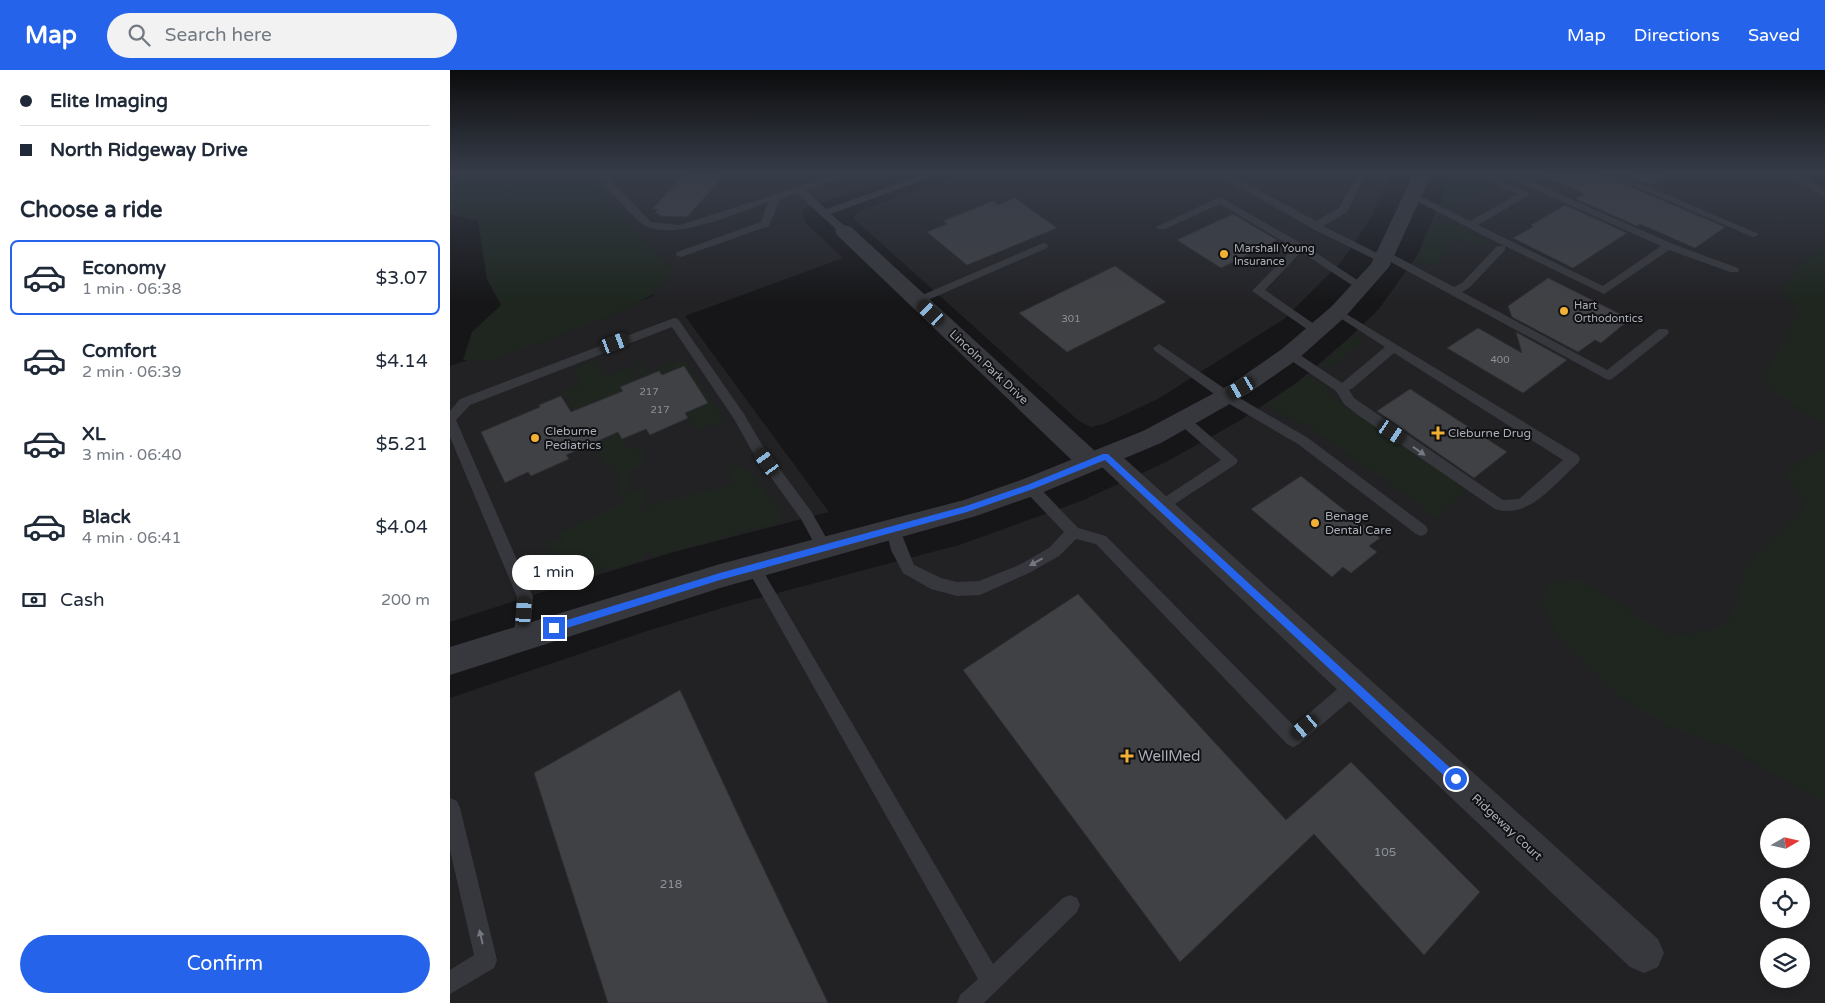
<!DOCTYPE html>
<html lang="en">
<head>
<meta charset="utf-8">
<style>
  body { margin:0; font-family:"Varela Round",sans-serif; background:#f2f2f3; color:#1f2937; height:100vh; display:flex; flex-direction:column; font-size:19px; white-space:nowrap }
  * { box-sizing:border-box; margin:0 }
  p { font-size:16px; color:#747a83 }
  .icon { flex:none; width:28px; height:28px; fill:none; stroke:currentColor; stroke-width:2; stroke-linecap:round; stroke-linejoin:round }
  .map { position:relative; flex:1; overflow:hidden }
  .side { display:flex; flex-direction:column; background:#fff; width:450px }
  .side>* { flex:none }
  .guide { display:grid; align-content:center; height:110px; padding:0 20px; background:#fff }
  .needle { width:32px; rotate:81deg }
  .tools { position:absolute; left:1310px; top:748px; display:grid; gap:10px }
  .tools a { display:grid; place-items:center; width:50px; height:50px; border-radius:50%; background:#fff; box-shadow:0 2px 8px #0003; font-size:25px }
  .end { position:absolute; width:22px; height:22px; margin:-11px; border:6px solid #2563eb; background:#fff; box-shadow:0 0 0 2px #fff }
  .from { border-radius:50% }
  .bubble { position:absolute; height:35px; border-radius:18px; background:#fff; box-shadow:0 2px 8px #0003; font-size:16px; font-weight:600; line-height:35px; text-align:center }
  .car { position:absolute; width:15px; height:30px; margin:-15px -8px; border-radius:6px; box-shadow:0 0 4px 1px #0007; background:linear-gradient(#222 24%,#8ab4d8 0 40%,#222 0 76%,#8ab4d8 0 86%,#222 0) }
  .guide b { display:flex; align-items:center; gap:18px; height:48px; font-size:19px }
  .guide b+b { border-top:1px solid #e0e1e3 }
  .guide i { width:12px; height:12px; background:#1f2937 }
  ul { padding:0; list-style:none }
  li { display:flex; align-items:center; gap:15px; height:75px; margin:0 10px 8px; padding:0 10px; border:2px solid transparent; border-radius:8px }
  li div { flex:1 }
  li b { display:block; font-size:19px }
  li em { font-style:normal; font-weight:600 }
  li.on { border-color:#2563eb }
  li>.icon { width:45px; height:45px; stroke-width:1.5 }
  h2 { padding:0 20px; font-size:22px; line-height:60px }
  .pay { display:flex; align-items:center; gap:12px; height:55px; padding:0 20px; font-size:19px }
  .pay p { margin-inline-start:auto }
  .button { display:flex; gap:10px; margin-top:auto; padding:10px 20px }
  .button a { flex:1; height:58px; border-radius:30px; background:#2563eb; color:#fff; font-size:20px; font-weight:600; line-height:58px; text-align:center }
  header { display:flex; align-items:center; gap:30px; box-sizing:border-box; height:70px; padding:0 25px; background:#2563eb; color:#fff }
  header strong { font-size:24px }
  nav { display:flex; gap:28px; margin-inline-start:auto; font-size:18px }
  .search { width:350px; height:45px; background:#f2f2f3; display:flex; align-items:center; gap:12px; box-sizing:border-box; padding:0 18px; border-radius:28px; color:#747a83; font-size:19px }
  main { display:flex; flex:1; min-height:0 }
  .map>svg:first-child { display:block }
  .built { fill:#222225; fill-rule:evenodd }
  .green { fill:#1e261f }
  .building { fill:#404145; stroke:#303034 }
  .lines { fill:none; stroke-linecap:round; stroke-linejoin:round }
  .service { fill:#37383d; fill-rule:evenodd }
  .minor { fill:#37383d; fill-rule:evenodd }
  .tertiary { fill:#37383d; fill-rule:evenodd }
  .oneway { fill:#757881 }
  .route { fill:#2563eb }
  .poi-dot { fill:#f2b134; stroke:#111113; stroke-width:2 }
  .labels { text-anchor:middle; stroke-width:4; stroke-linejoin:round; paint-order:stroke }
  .number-label { font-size:10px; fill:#8e929b }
  .far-poi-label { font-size:11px; fill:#a8adb8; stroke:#111113; text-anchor:start }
  .street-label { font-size:12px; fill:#a8adb8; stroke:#111113 }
  .poi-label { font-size:12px; fill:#a8adb8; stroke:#111113; text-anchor:start }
  .near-number-label { font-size:12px; fill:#8e929b }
  .near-poi-label { font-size:15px; fill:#a8adb8; stroke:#111113; text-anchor:start }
</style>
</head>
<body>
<header>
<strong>Map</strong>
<div class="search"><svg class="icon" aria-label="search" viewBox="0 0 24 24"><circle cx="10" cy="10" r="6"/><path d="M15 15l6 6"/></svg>Search here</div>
<nav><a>Map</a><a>Directions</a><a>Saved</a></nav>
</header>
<main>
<section class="side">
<div class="guide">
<b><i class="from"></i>Elite Imaging</b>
<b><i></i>North Ridgeway Drive</b>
</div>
<h2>Choose a ride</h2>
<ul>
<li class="on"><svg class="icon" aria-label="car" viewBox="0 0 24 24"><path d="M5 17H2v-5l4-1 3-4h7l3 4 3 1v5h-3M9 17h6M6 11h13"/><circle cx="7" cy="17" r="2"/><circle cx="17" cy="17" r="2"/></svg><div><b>Economy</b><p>1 min · 06:38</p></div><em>$3.07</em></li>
<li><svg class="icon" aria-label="car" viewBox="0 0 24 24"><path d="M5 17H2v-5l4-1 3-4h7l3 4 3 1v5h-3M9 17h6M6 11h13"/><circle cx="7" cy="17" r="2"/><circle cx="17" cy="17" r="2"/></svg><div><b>Comfort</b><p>2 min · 06:39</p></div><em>$4.14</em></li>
<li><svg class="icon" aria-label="car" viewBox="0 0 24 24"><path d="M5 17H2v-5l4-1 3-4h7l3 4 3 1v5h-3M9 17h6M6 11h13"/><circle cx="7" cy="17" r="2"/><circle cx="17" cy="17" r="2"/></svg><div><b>XL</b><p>3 min · 06:40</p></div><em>$5.21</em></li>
<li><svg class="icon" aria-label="car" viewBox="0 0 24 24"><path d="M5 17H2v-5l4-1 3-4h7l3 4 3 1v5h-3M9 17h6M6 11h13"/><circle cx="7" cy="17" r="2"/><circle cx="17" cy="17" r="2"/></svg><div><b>Black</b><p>4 min · 06:41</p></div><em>$4.04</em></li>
</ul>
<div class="pay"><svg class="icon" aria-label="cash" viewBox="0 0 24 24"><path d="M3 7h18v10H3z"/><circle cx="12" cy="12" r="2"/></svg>Cash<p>200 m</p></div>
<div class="button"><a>Confirm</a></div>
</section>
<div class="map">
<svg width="1375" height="933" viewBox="0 0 1375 933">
  <rect width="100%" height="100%" fill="#161618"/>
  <g class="built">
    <path d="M125 103H456L352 139 355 152 393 188 235 246 379 442 224 482 108 517 0 552V296L204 226Z"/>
    <path d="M514 103H941L920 149 892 191 834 249 708 329 654 354 641 357 629 351 403 148 409 141Z"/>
    <path d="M1002 103H1351L1375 116V933H0V628L197 561 282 535 509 475 631 431 716 392 791 350 849 311 899 268 928 240 967 186ZM1319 756H1351V789H1319ZM1319 816H1351V849H1319ZM1319 876H1351V909H1319Z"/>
  </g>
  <g class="green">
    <path d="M0 103H139L149 119 224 201 202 225 155 248 40 291 13 290 22 262 51 235 37 209 28 151 0 144Z"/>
    <path d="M1003 103H1013L1043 117 1001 137 990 131Z"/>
    <path d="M986 147 991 148 1038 172C1027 177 1016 172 1005 169L986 197 977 193 971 194 968 186Z"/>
    <path d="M1366 176 1375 177V354L1328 325 1318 316 1315 303 1340 261 1341 251 1351 245 1331 219 1354 190 1371 183Z"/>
    <path d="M903 267 910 268 912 272 881 298 873 296V293Z"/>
    <path d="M144 291 153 307 179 297 187 310 171 316 173 321 151 330 172 369 180 380 193 378V395L180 400 179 422 194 419 192 442 199 441 197 436 282 414 280 398 291 396 301 402 331 443 330 447 323 454 202 487 199 481H196L193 489 156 501 153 494 150 495 147 504 106 516 98 515 93 506 111 499 112 489 104 491 96 487 101 483 96 469 99 468 110 471 114 468 107 464 176 430 166 416 172 410 162 394 155 395 115 325 91 334V332L131 315 123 298Z"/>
    <path d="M228 291 235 292 276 352 246 359 235 343 258 332 234 296 212 305 209 301 193 307 185 294 191 292 198 303Z"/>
    <path d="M859 306 877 317 878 322 884 328 1017 419 987 448 861 357 825 341 820 336 821 332Z"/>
    <path d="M1375 382V733L1279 677 1223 659 1172 629 1105 563 1093 532 1098 514 1128 509 1222 566 1259 560 1278 552 1287 534 1295 500 1310 481 1355 439 1356 429 1336 407 1339 398 1368 383Z"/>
  </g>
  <g class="building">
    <path d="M235 103H276L237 147 209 146 210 144 205 143 208 139H202Z"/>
    <path d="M1087 103H1152L1153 105 1275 157 1245 178 1190 154 1187 156 1126 129 1135 124Z"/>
    <path d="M1170 103H1220L1200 115Z"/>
    <path d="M565 128 607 158 517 195 477 162 497 154 493 151 543 131 548 135Z"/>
    <path d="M1115 135 1177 163 1123 198 1063 168 1083 157 1081 155Z"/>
    <path d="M783 144 827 170 771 198 727 170Z"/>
    <path d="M665 196 716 232 617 282 569 243Z"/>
    <path d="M1098 208 1180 249 1151 273 1145 270 1128 282 1062 247 1058 236Z"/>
    <path d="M1028 258 1072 283 1066 262 1117 290 1073 323 997 278Z"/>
    <path d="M234 296 258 333 235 343 238 348 200 365 196 359 172 369 168 362 116 385 119 389 81 406 78 402 55 413 31 362 90 337 89 335 111 326 121 342 173 321 170 317 209 301 212 305Z"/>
    <path d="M960 319 1057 382 1024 408 927 341Z"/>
    <path d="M851 406 930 468 919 476 927 482 901 503 893 497 882 507 801 439Z"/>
    <path d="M628 524 836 750 901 692 1030 822 974 885 864 764 730 892 513 600Z"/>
    <path d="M230 620 296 762 378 933H158L84 703Z"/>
  </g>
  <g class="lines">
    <g class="service">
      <path d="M144 103H154L201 152 230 155 392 103H405L356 120 376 139 479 103H492L381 144 398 159 399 161 398 163H390L347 123 330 129 319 156 231 187 227 186 226 184 227 182 311 152 318 132C288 143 225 171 195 156 188 153 151 111 144 103Z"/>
      <path d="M766 103H777L866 151 889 138 908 103H916L897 142 873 156 931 185 936 182 940 183 1004 217 1012 213 1047 176H1054L957 126 962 123 965 124 1020 151 1068 124 1039 111 1032 103H1041L1045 107 1081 124 1028 155 1153 216 1211 176 1052 105 1051 103H1062L1223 174 1288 198 1289 200 1288 202H1280L1219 180 1154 224 1055 176V180L1020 217 1012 222 1157 300 1209 259H1217L1219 262 1217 265 1162 309 1158 310 939 191 934 193 930 192 861 158Z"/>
      <path d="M1154 103H1166L1309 164 1304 167 1300 166Z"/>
      <path d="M1333 103H1344L1375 120V127Z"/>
      <path d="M770 127 854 175 918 217 916 219H908L851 182 815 220 874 261 868 265 864 264 802 221 844 178 770 134 715 159H707L706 157Z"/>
      <path d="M593 173 597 174 598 176 597 178 471 233 467 234 461 231 463 229Z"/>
      <path d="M888 239 1128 385 1130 389 1128 393C1105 413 1079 450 1045 439L908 345 894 334 886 321 836 287 834 284 836 281H844L892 313 935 277 884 244 882 242 884 240ZM944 283 1113 390 1069 429 1053 430 904 328 899 320 903 318Z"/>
      <path d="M224 248 228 249 294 344 312 375 361 441 382 478 379 482 374 484 369 482 351 449 302 381 284 349 222 257 20 335 6 350 83 527 80 568 78 573 72 575 66 573 64 568 67 527 0 367V341L10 329Z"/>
      <path d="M709 274 781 323 858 368 976 456 978 460 976 464 971 466 966 464 848 374 771 329 705 281 703 278Z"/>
      <path d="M733 345 738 347 788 390 786 394 711 443 706 441 704 437 706 433 771 390 728 353 726 350 728 347Z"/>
      <path d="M580 412 585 413 628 458 656 466 844 656 898 610 904 608 910 610 913 616 910 622 849 674 843 677 837 674 646 474 626 469 609 486 579 503 530 525 507 526 481 519 453 503 441 480 436 459 438 455 443 453 448 455 464 495 491 508 507 512 529 511 569 495 599 478 614 462 575 421 573 417 575 413Z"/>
      <path d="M304 492 309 494 543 894 613 828 620 825 627 828 630 835 627 842 534 933H507L510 925 528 909 299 502 296 498 299 494Z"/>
      <path d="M0 728 7 731 10 738 47 890 44 898 0 924V900L24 885 0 780Z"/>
    </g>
    <path class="minor" d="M394 155 401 157 646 382 647 380 656 377 665 380 1208 869 1214 883 1208 897 1194 903 1180 897 651 396 649 399 640 401 631 399 387 165 385 161 387 157Z"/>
    <path class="tertiary" d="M964 103H982L939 197 895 247 848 289 799 323 711 373 589 424 526 446 270 518 0 605V577L270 494 514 430 571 410 693 361 783 313 832 279 881 237 921 194Z"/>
  </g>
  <defs><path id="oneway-solid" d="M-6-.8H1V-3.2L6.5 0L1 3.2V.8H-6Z" transform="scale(1.25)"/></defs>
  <g class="oneway">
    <use href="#oneway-solid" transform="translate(969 381) rotate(35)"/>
    <use href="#oneway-solid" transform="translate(586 492) rotate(151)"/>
    <use href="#oneway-solid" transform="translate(31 867) rotate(-103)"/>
  </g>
  <linearGradient id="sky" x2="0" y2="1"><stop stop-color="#0c0c0d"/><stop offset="0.44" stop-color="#363c48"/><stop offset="1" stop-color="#363c48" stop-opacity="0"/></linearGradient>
  <rect width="1375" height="233" fill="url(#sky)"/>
  <path class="route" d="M653 384H658L1009 706V713H1002L655 390 583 419 517 442 270 510 104 562 100 558 104 554 270 503 516 436 577 415Z"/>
  <g class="poi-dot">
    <circle cx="774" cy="184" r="5"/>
    <circle cx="1114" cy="241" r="5"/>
    <path d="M985.5 355.5h5v5h5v5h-5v5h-5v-5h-5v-5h5z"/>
    <circle cx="85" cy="368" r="5"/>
    <circle cx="865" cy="453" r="5"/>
    <path d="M674.5 678.5h5v5h5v5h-5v5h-5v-5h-5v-5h5z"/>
  </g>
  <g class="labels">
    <g class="number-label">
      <text x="621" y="252">301</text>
      <text x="1050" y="293">400</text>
      <text x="199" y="325">217</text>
      <text x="210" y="343">217</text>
    </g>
    <g class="far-poi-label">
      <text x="784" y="182">Marshall Young<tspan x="784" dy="13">Insurance</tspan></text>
      <text x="1124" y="239">Hart<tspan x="1124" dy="13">Orthodontics</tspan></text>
    </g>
    <g class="street-label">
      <text transform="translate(539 297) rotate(43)" y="4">Lincoln Park Drive</text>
      <text transform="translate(1057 757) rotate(43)" y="4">Ridgeway Court</text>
    </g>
    <g class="poi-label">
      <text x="95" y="365">Cleburne<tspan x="95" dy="14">Pediatrics</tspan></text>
      <text x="998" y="367">Cleburne Drug</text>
      <text x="875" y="450">Benage<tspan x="875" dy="14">Dental Care</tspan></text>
    </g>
    <g class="near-number-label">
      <text x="935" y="786">105</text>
      <text x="221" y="818">218</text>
    </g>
    <g class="near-poi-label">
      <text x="688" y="691">WellMed</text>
    </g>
  </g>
</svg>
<div class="tools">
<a><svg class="needle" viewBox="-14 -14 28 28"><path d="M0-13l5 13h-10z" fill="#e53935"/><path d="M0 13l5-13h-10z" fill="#747a83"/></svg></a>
<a><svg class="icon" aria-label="locate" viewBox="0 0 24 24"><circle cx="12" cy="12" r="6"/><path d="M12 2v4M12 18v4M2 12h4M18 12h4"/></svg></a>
<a><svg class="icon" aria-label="layers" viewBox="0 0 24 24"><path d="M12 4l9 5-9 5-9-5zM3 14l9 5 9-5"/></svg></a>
</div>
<i class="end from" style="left:1006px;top:709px"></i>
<i class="end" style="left:104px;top:558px"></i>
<div class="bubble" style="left:62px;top:485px;width:82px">1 min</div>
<i class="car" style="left:481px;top:243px;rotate:313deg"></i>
<i class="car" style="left:165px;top:273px;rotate:69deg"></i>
<i class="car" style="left:791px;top:318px;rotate:240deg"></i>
<i class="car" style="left:942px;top:362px;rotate:124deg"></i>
<i class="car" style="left:317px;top:392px;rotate:324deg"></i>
<i class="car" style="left:74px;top:541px;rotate:4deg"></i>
<i class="car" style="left:855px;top:657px;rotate:230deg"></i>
</div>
</main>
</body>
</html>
